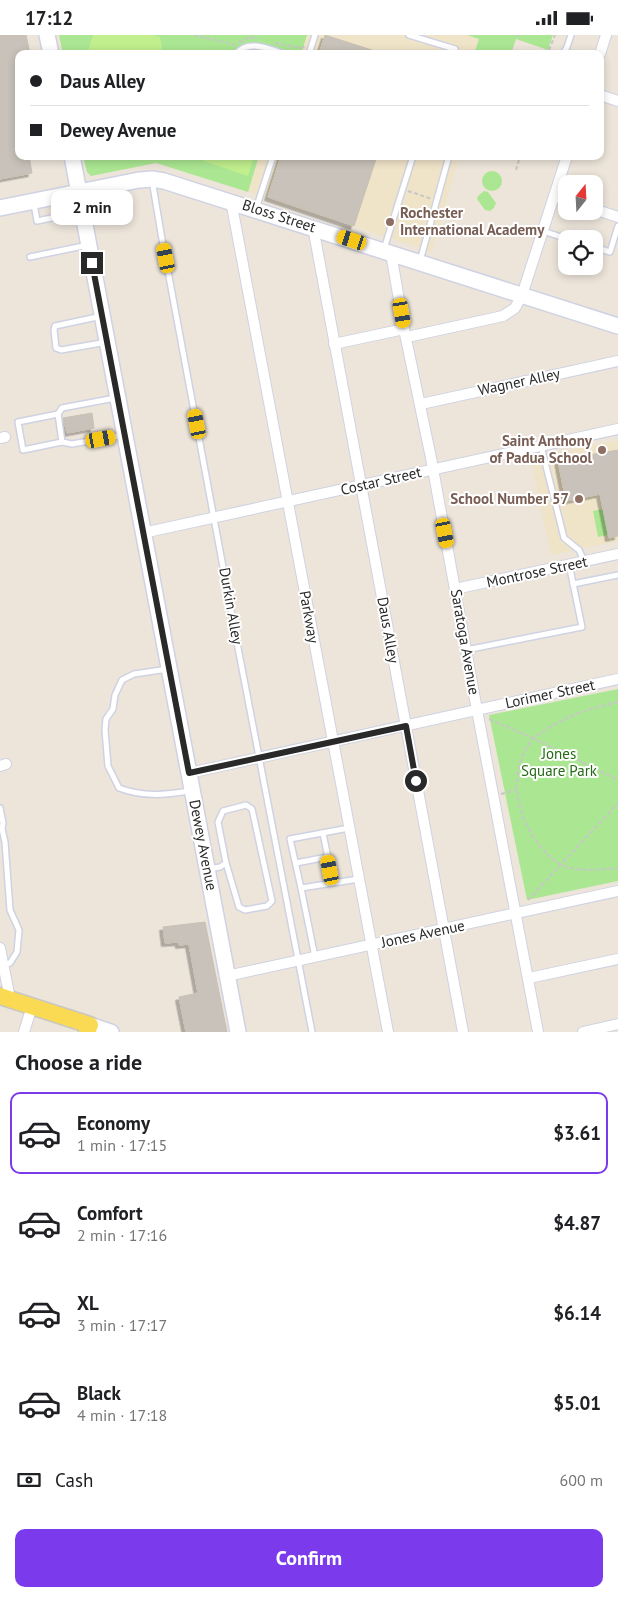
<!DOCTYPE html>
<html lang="en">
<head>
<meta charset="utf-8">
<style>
  body { margin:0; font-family:"PT Sans",sans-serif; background:#f2f2f2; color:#202124; height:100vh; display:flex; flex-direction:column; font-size:19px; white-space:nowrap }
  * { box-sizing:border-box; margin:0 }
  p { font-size:16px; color:#757577 }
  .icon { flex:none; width:28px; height:28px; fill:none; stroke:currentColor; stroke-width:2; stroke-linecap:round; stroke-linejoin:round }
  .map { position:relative; height:997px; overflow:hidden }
  .sheet { display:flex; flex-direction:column; background:#fff; flex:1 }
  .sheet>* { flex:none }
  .top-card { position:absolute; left:15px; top:15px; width:589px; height:110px; border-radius:10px; box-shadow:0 2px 8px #0003; display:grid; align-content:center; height:110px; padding:0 15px; background:#fff }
  .needle { width:32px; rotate:18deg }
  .tools { position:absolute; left:558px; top:140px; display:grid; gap:10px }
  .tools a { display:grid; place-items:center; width:45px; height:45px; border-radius:10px; background:#fff; box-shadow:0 2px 8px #0003; font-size:25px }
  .end { position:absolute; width:22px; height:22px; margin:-11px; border:6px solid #292929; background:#fff; box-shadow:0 0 0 2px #fff }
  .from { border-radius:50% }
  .bubble { position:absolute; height:35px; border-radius:10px; background:#fff; box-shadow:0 2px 8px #0003; font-size:16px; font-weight:700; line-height:35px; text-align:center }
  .car { position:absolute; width:15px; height:30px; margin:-15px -8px; border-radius:6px; box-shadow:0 0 4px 1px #0007; background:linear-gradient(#f5c518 24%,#345 0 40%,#f5c518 0 76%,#345 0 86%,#f5c518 0) }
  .top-card b { display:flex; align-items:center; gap:18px; height:48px; font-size:19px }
  .top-card b+b { border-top:1px solid #e0e0e0 }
  .top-card i { width:12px; height:12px; background:#202124 }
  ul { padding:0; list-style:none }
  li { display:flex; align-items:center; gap:15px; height:82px; margin:0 10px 8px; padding:0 5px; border:2px solid transparent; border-radius:10px }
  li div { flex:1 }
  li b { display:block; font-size:19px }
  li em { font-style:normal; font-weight:700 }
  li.selected { border-color:#7c3aed }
  li>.icon { width:45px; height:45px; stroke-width:1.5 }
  h2 { padding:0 15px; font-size:22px; line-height:60px }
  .pay { display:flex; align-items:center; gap:12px; height:55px; padding:0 15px; font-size:19px }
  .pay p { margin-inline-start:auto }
  .primary-button { display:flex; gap:10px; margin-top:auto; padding:10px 15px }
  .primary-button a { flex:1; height:58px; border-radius:10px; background:#7c3aed; color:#fff; font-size:20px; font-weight:700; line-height:58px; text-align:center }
  .status { display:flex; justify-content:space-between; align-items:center; height:35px; padding:0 25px; background:#fff; direction:ltr }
  .status svg { height:14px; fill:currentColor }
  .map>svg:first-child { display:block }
  .education { fill:#f0e4c8 }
  .green { fill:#abe792 }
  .pitch { fill:#c1ef8d }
  .building { fill:#c8c2ba; stroke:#c8c1b3; filter:url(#shadow) }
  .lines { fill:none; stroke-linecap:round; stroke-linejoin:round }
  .lane-casing { stroke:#cfd2e3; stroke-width:8 }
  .street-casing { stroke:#cfd2e3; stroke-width:12 }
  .secondary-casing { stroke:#cfd2e3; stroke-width:18 }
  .primary-casing { stroke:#c7c7c7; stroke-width:19 }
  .path { stroke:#c7c7c7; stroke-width:2; stroke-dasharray:4 2.5; stroke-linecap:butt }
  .lane { stroke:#fff; stroke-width:5 }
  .street { stroke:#fff; stroke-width:10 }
  .secondary { stroke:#fff; stroke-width:15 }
  .primary { stroke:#fada52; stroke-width:16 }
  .route { stroke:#292929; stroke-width:6 }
  .education-dot { fill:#8d6e63; stroke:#fff; stroke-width:2 }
  .labels { text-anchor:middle; stroke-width:4; stroke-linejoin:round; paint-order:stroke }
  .education-label { font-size:15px; font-weight:bold; fill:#785e54; stroke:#fff; text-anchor:end }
  .street-label { font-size:15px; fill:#292929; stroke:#fff }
  .park-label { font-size:15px; fill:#236a15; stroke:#fff }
</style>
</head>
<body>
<div class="status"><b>17:12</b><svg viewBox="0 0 49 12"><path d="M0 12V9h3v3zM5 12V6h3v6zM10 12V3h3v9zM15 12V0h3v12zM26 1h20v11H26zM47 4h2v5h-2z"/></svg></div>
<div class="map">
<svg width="618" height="997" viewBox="0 0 618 997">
  <defs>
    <filter id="shadow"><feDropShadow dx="-3.5" dy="3.5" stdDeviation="0" flood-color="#0004"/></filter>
  </defs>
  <rect width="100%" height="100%" fill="#ede5da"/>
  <g class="education">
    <path d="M307 0H467L479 4 474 19H301Z"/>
    <path d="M259 121H459L432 217 248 157Z"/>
    <path d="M618 405V506L551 520 530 423Z"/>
  </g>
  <g class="green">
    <path d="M59 0H307L301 19H63Z"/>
    <path d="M467 0H553L548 15 516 4 511 19H474L479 4Z"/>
    <path d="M83 121H259L248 157 156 128 91 141 87 137Z"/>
    <circle cx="492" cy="146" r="10"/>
    <path d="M484 156 488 157 496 168 494 173 490 176 485 175 477 164 478 161Z"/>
    <path d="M603 474 608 500 598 502 593 476Z"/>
    <path d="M618 654V846L527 865 489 680Z"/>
  </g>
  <g class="pitch">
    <path d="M93 0H153L160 2 163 19H87Z"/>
    <path d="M205 121H254L248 141 204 126Z"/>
  </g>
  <g class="building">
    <path d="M0 0H26L30 19H19V56H16L19 70V121H29L32 138 0 144Z"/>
    <path d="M325 0 378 17V19H319Z"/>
    <path d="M281 121H377L354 191 268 162Z"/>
    <path d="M92 378 94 393 67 398 63 383Z"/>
    <path d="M618 415V501L609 503 600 459 566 466 558 425Z"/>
    <path d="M205 887 227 997H186L179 962 198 958 189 909 179 910V907L165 908 163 892Z"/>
  </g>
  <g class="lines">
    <defs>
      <g id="lane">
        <path d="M409 0 455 14 456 19"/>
        <path d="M236 19C248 3 271 15 286 19"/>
        <path d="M309 19 315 0"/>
        <path d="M563 19 567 12 571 0"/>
        <path d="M152 145 162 204 239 618 312 997"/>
        <path d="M34 169 37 186 80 177"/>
        <path d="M256 174 273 121"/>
        <path d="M543 196 567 204"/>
        <path d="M594 212 610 217 618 191"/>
        <path d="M384 214 413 121"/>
        <path d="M30 222 88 210"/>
        <path d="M420 226 449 121"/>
        <path d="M102 281 55 291 54 295 56 313 61 315 107 307"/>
        <path d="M115 363 62 373 58 379 18 387 23 415 62 407 72 409 124 400"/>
        <path d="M58 379 62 407"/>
        <path d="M541 411 564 503 579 515 584 526"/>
        <path d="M573 549 618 540"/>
        <path d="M466 615 582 592 569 529"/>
        <path d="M168 634 134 639 122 645 115 660 113 674 106 684 105 695 108 731 119 753C143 762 165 760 189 756"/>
        <path d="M0 773 3 788 2 794 5 807 10 875 19 895 17 917 10 928 3 930"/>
        <path d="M349 793 290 804 301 853 359 844"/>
        <path d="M323 798 333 848"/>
        <path d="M296 828 327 822"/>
        <path d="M208 834 220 832 226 828 218 787 223 776 246 770 252 774 272 866 267 871 245 875 239 872 226 828"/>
        <path d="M301 853 315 922"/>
      </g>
      <g id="street">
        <path d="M600 19 606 0"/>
        <path d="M600 60 618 66"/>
        <path d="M554 161 566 165"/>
        <path d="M231 166 388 997"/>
        <path d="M594 174 618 182"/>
        <path d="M313 192 463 997"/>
        <path d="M391 218 404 294 431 423 477 675 538 997"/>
        <path d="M407 302 503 281 515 273 522 260 567 121"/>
        <path d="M334 309 404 294"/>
        <path d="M421 369 618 326"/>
        <path d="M0 403 5 402"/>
        <path d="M143 498 618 394"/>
        <path d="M455 554 618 519"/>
        <path d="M0 731 6 729"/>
        <path d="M189 738 618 644"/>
        <path d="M0 913 10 964"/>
        <path d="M227 941 618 856"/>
        <path d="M529 943 618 924"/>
        <path d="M24 997 32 971"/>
        <path d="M583 997 618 989"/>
      </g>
      <g id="secondary">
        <path d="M47 0 51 19"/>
        <path d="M72 121 238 997"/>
        <path d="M0 173 139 145 152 144 164 146 618 291"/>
        <path d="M90 990 111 997"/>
      </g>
      <path id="primary" d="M0 961 90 990 87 997"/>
    </defs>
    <use href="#lane" class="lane-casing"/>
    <use href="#street" class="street-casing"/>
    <use href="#secondary" class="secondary-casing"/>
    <use href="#primary" class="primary-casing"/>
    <g class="path">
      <path d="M194 0 235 10"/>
      <path d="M518 2 519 0"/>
      <path d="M239 7 250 2 258 4"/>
      <path d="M275 8 300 13 305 12"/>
      <path d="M549 15 555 0"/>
      <path d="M516 135 520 121"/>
      <path d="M408 156 432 164"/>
      <path d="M618 667C588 674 570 679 544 696 540 699 535 701 532 705 508 736 515 777 537 807 543 815 552 825 562 830 578 838 601 834 618 833"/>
      <path d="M489 684 533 703 618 745"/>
      <path d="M501 759 516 755"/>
      <path d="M528 865 618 768"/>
    </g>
    <use href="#lane" class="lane"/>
    <use href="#street" class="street"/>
    <use href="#secondary" class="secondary"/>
    <use href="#primary" class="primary"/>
  </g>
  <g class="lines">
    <path class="route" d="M92 228 189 738 406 691 416 746"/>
  </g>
  <g class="education-dot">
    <circle cx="390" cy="187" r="5"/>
    <circle cx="602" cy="415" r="5"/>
    <circle cx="579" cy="464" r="5"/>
  </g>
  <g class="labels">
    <g class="education-label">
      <text x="400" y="183" text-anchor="start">Rochester<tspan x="400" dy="17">International Academy</tspan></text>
      <text x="592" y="411">Saint Anthony<tspan x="592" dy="17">of Padua School</tspan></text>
      <text x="569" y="469">School Number 57</text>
    </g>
    <g class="street-label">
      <text transform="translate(279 181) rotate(18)" y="5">Bloss Street</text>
      <text transform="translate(519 347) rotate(-12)" y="5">Wagner Alley</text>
      <text transform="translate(381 446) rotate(-13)" y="5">Costar Street</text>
      <text transform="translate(537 537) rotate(-12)" y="5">Montrose Street</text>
      <text transform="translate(231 571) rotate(80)" y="5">Durkin Alley</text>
      <text transform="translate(309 582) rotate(80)" y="5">Parkway</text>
      <text transform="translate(388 595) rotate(80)" y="5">Daus Alley</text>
      <text transform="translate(465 607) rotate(80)" y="5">Saratoga Avenue</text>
      <text transform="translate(550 659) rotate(-12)" y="5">Lorimer Street</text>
      <text transform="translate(203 810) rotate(79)" y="5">Dewey Avenue</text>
      <text transform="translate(423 899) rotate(-12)" y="5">Jones Avenue</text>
    </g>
    <g class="park-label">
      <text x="559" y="724">Jones<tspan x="559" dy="17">Square Park</tspan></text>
    </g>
  </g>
</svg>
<div class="tools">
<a><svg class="needle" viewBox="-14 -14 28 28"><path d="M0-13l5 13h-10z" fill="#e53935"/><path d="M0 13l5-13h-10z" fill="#757577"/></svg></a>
<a><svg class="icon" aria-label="locate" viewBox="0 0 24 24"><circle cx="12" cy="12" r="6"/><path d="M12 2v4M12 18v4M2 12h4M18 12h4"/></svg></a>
</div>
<i class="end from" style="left:416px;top:746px"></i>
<i class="end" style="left:92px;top:228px"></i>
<div class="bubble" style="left:51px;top:155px;width:82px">2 min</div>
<i class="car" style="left:352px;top:205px;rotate:288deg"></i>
<i class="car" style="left:166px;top:223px;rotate:349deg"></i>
<i class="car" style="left:402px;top:278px;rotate:170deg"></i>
<i class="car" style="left:197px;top:389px;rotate:349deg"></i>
<i class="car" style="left:101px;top:404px;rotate:80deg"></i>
<i class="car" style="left:445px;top:498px;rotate:169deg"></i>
<i class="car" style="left:330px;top:835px;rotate:349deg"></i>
<div class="top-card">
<b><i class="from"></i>Daus Alley</b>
<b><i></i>Dewey Avenue</b>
</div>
</div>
<section class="sheet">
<h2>Choose a ride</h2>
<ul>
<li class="selected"><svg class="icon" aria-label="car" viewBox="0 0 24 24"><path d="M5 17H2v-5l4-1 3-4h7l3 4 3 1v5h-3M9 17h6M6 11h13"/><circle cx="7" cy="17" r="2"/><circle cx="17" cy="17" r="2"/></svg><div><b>Economy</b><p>1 min · 17:15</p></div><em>$3.61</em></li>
<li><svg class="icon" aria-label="car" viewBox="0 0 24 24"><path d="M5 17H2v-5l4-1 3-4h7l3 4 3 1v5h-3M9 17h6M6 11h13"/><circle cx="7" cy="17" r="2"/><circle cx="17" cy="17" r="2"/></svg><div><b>Comfort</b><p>2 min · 17:16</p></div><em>$4.87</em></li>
<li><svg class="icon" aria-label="car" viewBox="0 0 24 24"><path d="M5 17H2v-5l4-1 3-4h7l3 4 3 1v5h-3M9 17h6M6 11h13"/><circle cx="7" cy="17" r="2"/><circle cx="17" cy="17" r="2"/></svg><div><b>XL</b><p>3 min · 17:17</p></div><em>$6.14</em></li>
<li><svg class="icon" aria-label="car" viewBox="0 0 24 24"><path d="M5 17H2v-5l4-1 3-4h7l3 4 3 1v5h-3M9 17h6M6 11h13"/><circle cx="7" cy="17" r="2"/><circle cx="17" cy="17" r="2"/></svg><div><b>Black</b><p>4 min · 17:18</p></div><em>$5.01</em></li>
</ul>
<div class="pay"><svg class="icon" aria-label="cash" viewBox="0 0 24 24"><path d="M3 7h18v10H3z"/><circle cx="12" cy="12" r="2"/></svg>Cash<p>600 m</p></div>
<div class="primary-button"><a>Confirm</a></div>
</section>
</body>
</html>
